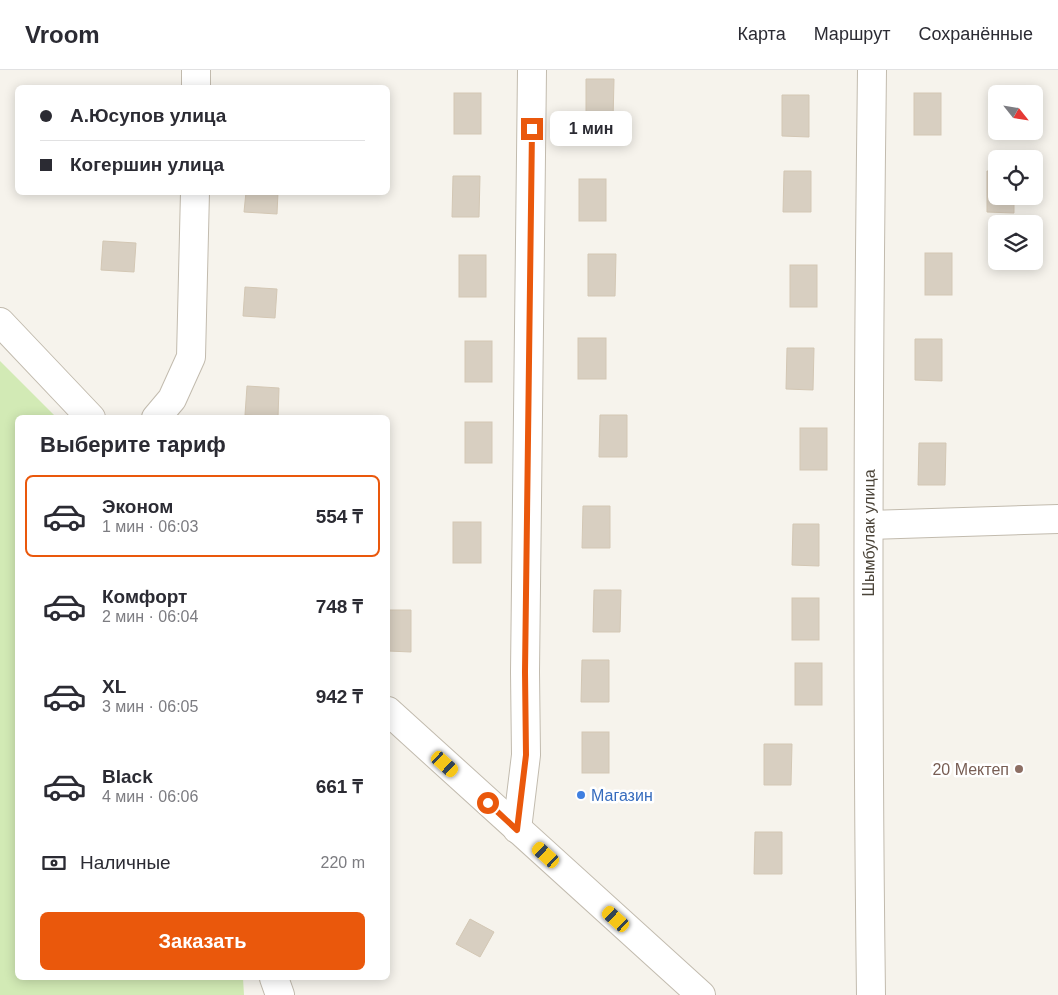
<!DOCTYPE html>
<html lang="ru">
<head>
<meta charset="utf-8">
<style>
  body { margin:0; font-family:Arial,sans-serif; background:#f7f7f7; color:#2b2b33; height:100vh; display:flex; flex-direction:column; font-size:19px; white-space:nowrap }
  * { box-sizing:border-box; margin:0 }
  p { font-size:16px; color:#7c7c81 }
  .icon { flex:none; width:28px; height:28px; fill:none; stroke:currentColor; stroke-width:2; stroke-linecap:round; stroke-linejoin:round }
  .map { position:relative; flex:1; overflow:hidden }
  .panel { position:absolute; left:15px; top:345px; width:375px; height:565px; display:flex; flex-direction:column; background:#fff; border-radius:8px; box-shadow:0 2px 12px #0003 }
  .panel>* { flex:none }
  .guide { position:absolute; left:15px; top:15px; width:375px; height:110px; border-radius:8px; box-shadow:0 2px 12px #0003; display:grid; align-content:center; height:110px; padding:0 25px; background:#fff }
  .needle { width:32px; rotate:120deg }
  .tools { position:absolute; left:988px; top:15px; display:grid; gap:10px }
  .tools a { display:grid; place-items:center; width:55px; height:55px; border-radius:8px; background:#fff; box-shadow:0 2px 12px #0003; font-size:25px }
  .end { position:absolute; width:22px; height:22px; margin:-11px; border:6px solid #ea580c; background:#fff; box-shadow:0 0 0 2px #fff }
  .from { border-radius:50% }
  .bubble { position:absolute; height:35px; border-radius:8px; background:#fff; box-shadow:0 2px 12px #0003; font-size:16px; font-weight:700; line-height:35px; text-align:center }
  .car { position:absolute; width:15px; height:30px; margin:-15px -8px; border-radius:6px; box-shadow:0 0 4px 1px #0007; background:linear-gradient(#f5c518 24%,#345 0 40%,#f5c518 0 76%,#345 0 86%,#f5c518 0) }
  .guide b { display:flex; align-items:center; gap:18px; height:48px; font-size:19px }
  .guide b+b { border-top:1px solid #e1e1e2 }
  .guide i { width:12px; height:12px; background:#2b2b33 }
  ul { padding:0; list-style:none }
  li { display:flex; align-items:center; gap:15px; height:82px; margin:0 10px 8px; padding:0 15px; border:2px solid transparent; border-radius:8px }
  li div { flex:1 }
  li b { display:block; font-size:19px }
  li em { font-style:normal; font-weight:700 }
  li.current { border-color:#ea580c }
  li>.icon { width:45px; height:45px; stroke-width:1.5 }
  h2 { padding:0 25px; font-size:22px; line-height:60px }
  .pay { display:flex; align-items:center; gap:12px; height:55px; padding:0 25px; font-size:19px }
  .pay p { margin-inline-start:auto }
  .cta { display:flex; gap:10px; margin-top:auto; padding:10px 25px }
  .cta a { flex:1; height:58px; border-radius:8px; background:#ea580c; color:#fff; font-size:20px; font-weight:700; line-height:58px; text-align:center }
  header { display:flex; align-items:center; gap:30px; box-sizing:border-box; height:70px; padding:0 25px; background:#fff; border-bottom:1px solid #e1e1e2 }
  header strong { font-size:24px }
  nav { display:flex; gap:28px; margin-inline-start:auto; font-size:18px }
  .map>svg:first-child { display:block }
  .green { fill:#d2eab5 }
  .building { fill:#d8cfc1; stroke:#d3c7b4 }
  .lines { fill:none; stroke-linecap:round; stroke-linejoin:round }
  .minor-casing { stroke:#c2bbae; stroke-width:30 }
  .minor { stroke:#fff; stroke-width:28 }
  .route { stroke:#ea580c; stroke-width:6 }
  .education-dot { fill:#8d6e63; stroke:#fff; stroke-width:2 }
  .shop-dot { fill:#3f7fe0; stroke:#fff; stroke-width:2 }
  .labels { text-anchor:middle; stroke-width:5; stroke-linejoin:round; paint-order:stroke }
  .street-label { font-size:16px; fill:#4b4439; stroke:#fff }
  .education-label { font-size:16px; fill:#785e54; stroke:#fff; text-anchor:end }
  .shop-label { font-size:16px; fill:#366cbe; stroke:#fff; text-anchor:start }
</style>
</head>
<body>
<header>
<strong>Vroom</strong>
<nav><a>Карта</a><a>Маршрут</a><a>Сохранённые</a></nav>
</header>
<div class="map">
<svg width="1058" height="925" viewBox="0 0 1058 925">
  <rect width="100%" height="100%" fill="#f6f3ec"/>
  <path class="green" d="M0 291 56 347 18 348V908H243L244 925H0Z"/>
  <g class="building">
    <path d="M586 9H614L613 51 586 50Z"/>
    <rect x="454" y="23" width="27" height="41"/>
    <rect x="914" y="23" width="27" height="42"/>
    <path d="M782 25H809V67L782 66Z"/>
    <path d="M784 101H811V142H783Z"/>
    <path d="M987 101H996V126H1014V143L987 142Z"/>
    <path d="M453 106H480L479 147H452Z"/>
    <rect x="579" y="109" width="27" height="42"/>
    <path d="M246 122H278L277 144 244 142Z"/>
    <path d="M103 171 136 173 134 202 101 200Z"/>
    <rect x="925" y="183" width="27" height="42"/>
    <path d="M588 184H616L615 226H588Z"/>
    <rect x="459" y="185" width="27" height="42"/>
    <rect x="790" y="195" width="27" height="42"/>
    <path d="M245 217 277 219 275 248 243 246Z"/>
    <rect x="578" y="268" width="28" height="41"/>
    <path d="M915 269H942V311L915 310Z"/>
    <rect x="465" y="271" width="27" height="41"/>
    <path d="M787 278H814L813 320 786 319Z"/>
    <path d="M247 316 279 318 278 347 245 345Z"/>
    <path d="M600 345H627V387H599Z"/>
    <rect x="465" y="352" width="27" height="41"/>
    <rect x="800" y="358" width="27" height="42"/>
    <path d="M919 373H946L945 415H918Z"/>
    <path d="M583 436H610V478H582Z"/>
    <rect x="453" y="452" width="28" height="41"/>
    <path d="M793 454H819V496L792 495Z"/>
    <path d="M594 520H621L620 562H593Z"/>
    <rect x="792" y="528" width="27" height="42"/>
    <path d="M388 540H411V582L388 581Z"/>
    <path d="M582 590H609V632H581Z"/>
    <rect x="795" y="593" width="27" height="42"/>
    <rect x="582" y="662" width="27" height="41"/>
    <path d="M764 674H792L791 715H764Z"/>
    <path d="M755 762H782V804H754Z"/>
    <path d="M470 849 494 862 480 887 456 874Z"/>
  </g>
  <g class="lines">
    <defs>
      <g id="minor">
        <path d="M196 18V0"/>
        <path d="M0 252 91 348"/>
        <path d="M156 348 172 329 191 287 195 122"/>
        <path d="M869 455 1058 449"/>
        <path d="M388 641 701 925"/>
        <path d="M517 759 526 685 525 602 532 0"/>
        <path d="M274 908 280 925"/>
        <path id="s1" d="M871 925C867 617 868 308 872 0"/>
      </g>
    </defs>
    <use href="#minor" class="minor-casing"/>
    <use href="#minor" class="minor"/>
  </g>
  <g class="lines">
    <path class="route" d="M488 733 517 760 526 685 525 602 532 59"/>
  </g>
  <circle class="education-dot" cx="1019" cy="699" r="5"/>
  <circle class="shop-dot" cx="581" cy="725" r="5"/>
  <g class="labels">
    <g class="street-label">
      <text dy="6" stroke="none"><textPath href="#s1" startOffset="462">Шымбулак улица</textPath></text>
    </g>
    <g class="education-label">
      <text x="1009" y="705">20 Мектеп</text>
    </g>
    <g class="shop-label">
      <text x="591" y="731">Магазин</text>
    </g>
  </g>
</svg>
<div class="tools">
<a><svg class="needle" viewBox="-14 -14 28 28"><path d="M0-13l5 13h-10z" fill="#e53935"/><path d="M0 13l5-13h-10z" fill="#7c7c81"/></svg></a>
<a><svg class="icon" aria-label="locate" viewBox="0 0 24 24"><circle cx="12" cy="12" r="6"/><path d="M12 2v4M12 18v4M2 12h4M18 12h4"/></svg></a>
<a><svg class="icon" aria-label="layers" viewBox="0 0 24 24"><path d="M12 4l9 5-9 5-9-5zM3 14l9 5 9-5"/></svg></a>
</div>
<i class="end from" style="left:488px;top:733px"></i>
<i class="end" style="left:532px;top:59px"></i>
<div class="bubble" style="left:550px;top:41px;width:82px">1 мин</div>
<i class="car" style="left:445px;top:694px;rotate:132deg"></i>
<i class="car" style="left:546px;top:785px;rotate:312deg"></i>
<i class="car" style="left:616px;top:849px;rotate:312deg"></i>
<div class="guide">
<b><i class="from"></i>А.Юсупов улица</b>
<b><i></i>Когершин улица</b>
</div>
<section class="panel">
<h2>Выберите тариф</h2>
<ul>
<li class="current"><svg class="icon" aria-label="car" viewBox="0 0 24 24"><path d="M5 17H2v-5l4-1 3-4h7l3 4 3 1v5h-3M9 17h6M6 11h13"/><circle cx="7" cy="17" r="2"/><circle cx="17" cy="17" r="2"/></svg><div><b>Эконом</b><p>1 мин · 06:03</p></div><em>554 ₸</em></li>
<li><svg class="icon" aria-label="car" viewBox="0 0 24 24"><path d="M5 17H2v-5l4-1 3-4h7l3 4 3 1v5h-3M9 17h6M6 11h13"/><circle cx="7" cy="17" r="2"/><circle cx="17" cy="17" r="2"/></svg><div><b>Комфорт</b><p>2 мин · 06:04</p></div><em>748 ₸</em></li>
<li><svg class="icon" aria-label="car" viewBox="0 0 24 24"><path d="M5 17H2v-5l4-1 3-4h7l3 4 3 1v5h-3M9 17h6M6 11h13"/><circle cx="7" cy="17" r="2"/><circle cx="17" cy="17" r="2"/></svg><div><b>XL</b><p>3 мин · 06:05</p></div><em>942 ₸</em></li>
<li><svg class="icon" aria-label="car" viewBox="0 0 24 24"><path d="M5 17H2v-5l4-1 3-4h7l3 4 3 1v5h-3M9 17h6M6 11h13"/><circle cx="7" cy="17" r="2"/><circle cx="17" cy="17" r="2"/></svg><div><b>Black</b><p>4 мин · 06:06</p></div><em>661 ₸</em></li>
</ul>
<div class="pay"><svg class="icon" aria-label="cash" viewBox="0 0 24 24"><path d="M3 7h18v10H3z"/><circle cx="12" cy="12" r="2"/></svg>Наличные<p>220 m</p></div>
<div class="cta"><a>Заказать</a></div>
</section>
</div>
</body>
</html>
